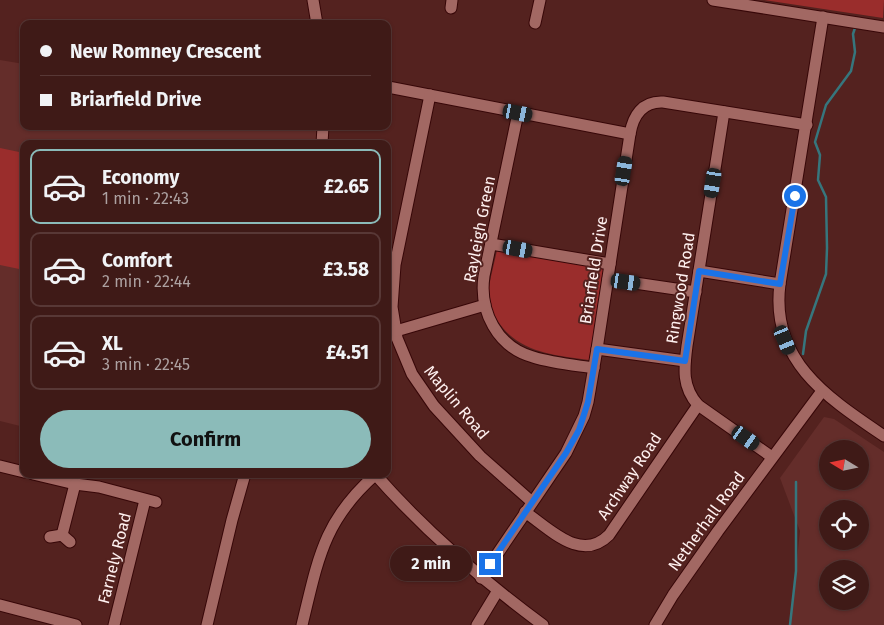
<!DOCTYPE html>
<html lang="en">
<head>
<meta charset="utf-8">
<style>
  body { margin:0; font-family:"Fira Sans",sans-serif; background:#4a2724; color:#f1f3f6; height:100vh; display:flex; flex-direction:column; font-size:19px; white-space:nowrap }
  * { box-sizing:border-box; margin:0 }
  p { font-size:16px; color:#ada1a1 }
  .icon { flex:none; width:28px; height:28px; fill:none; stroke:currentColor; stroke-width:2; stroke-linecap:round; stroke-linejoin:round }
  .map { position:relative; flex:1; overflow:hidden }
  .sheet { position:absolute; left:20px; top:140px; width:371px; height:338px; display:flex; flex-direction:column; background:#3f1a17; border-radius:10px; box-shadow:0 1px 4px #0004,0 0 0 1px #583836 }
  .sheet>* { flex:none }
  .hud { position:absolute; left:20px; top:20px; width:371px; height:110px; border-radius:10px; box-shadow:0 1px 4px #0004,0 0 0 1px #583836; display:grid; align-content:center; height:110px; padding:0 20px; background:#3f1a17 }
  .needle { width:32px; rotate:280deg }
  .tools { position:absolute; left:819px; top:440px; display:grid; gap:10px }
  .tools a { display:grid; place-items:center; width:50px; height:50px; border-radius:50%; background:#3f1a17; box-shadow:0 1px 4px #0004,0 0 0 1px #583836; font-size:25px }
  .end { position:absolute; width:22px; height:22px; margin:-11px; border:6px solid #1a73e8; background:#fff; box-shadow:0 0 0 2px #fff }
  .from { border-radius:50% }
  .bubble { position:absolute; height:35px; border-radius:18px; background:#3f1a17; box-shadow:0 1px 4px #0004,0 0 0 1px #583836; font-size:16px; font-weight:700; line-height:35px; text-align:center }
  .car { position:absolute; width:15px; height:30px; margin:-15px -8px; border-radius:6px; box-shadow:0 0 4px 1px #0007; background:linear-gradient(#222 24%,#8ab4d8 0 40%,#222 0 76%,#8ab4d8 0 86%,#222 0) }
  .hud b { display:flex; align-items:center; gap:18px; height:48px; font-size:19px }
  .hud b+b { border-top:1px solid #583836 }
  .hud i { width:12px; height:12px; background:#f1f3f6 }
  ul { padding:9px 0 0; list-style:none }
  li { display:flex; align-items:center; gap:15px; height:75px; margin:0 10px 8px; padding:0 10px; border:2px solid #583836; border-radius:10px }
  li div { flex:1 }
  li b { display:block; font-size:19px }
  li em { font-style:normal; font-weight:700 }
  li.current { border-color:#8bbbb9 }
  li>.icon { width:45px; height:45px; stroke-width:1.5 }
  .action { display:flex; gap:10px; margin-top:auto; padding:10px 20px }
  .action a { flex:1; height:58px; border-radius:30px; background:#8bbbb9; color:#111; font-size:20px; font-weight:700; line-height:58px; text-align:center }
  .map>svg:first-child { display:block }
  .built { fill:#642d2a; fill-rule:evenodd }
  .green { fill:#9a2d2c }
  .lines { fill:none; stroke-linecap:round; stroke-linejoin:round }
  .stream { stroke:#36767d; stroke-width:2.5 }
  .minor-casing { stroke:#370708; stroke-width:13 }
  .minor { stroke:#a26863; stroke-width:11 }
  .route { stroke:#1a73e8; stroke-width:6 }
  .labels { text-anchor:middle; stroke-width:4; stroke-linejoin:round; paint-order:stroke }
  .street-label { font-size:16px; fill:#fff1f0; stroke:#54221f }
</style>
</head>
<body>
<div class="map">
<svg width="884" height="625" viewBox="0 0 884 625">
  <rect width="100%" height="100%" fill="#54221f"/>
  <g class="built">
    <path d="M0 60 24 64V126H320L319 144H24V427L0 421Z"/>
    <path d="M824 417 834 419 884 452V625H790L800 531 780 478ZM828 449H860V481H828ZM828 509H860V541H828ZM828 569H860V601H828Z"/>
  </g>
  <g class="green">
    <path d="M764 0H884L883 18Z"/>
    <path d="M0 148 24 153V270L0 265Z"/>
    <path d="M497 250 604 268 589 360C554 355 518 353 497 320 494 314 489 306 488 299 487 289 495 261 497 250Z"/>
  </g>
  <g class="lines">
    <g class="stream">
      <path d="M803 354 806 331 826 274 827 248 826 197 818 180 820 155 815 142 826 105 851 71 855 52 853 34 855 28"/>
      <path d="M790 625 796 571V482"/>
    </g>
    <defs>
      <g id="minor">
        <path d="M313 0 317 24"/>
        <path d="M713 0 884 27"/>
        <path d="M451 8 452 0"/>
        <path d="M823 17 780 284C770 361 828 398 884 436"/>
        <path d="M535 23 540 0"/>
        <path d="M388 87 630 134"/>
        <path d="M430 95 395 265 392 307 397 338 412 374 434 406 480 456 532 502"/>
        <path d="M724 112 687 346C684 369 682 387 698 405L772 457"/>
        <path d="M518 113 484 276C479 311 497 347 533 357 552 363 574 365 594 368"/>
        <path d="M322 144 323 126"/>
        <path d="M491 244 610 264"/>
        <path d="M699 271 780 284"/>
        <path d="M608 279 696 292"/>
        <path d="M396 331 485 305"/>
        <path d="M597 349 685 361"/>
        <path d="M0 466 24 472"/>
        <path d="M33 474 75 484 99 487 156 502"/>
        <path d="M375 474C425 531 482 580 543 625"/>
        <path d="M525 512C550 529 581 563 609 535L698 405"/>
        <path d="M62 535 75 484"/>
        <path d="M50 537 62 535 70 542"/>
        <path d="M481 578 566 453 584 416 588 402 597 349 630 134C633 116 642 101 663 102L807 125"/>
        <path d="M0 605 76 625"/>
        <path d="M114 625 145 500"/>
        <path d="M207 625 232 520 245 474"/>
        <path d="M302 625C318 560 323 521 375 475"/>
        <path d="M477 625 497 592"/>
        <path d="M655 625 673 595 718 531 822 391"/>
      </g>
    </defs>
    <use href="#minor" class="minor-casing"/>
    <use href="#minor" class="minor"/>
  </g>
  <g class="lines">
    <path class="route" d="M490 564 566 453 579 430 588 402 597 349 685 361 699 271 780 284 795 196"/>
  </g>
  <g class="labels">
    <g class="street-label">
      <text transform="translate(479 229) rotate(-79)" y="6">Rayleigh Green</text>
      <text transform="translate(593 270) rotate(-81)" y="6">Briarfield Drive</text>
      <text transform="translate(680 288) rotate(-81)" y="6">Ringwood Road</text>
      <text transform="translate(457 402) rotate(50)" y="6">Maplin Road</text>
      <text transform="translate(629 476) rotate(-56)" y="6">Archway Road</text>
      <text transform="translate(706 521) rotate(-54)" y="6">Netherhall Road</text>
      <text transform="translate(114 558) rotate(-76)" y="6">Farnely Road</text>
    </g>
  </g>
</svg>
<div class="tools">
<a><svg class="needle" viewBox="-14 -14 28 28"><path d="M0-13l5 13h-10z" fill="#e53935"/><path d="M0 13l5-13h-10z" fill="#ada1a1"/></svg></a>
<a><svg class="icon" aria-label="locate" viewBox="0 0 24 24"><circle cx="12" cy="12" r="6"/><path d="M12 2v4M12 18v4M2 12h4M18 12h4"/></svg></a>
<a><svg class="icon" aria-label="layers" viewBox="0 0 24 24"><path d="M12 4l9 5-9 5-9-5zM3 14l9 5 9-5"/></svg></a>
</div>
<i class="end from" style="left:795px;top:196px"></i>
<i class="end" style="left:490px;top:564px"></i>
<div class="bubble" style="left:390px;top:546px;width:82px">2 min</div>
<i class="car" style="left:518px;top:113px;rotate:101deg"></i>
<i class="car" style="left:624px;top:171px;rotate:9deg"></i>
<i class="car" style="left:713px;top:183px;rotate:189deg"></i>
<i class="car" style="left:518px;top:249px;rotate:100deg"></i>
<i class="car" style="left:626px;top:282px;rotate:98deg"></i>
<i class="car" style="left:785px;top:340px;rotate:157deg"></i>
<i class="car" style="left:746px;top:438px;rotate:125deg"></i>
<div class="hud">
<b><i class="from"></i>New Romney Crescent</b>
<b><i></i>Briarfield Drive</b>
</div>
<section class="sheet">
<ul>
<li class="current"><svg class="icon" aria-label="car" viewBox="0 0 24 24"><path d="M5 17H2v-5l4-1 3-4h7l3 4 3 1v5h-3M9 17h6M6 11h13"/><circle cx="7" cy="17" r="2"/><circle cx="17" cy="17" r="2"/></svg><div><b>Economy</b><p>1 min · 22:43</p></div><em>£2.65</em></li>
<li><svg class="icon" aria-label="car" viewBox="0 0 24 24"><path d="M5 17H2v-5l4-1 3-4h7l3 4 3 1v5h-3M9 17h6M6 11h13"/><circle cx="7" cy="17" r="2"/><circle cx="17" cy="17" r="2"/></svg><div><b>Comfort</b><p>2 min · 22:44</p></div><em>£3.58</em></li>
<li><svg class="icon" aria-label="car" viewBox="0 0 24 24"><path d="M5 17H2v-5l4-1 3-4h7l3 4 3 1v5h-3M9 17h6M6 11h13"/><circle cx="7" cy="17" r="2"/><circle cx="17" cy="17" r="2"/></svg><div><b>XL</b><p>3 min · 22:45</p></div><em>£4.51</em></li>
</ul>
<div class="action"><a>Confirm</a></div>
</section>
</div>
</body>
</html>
